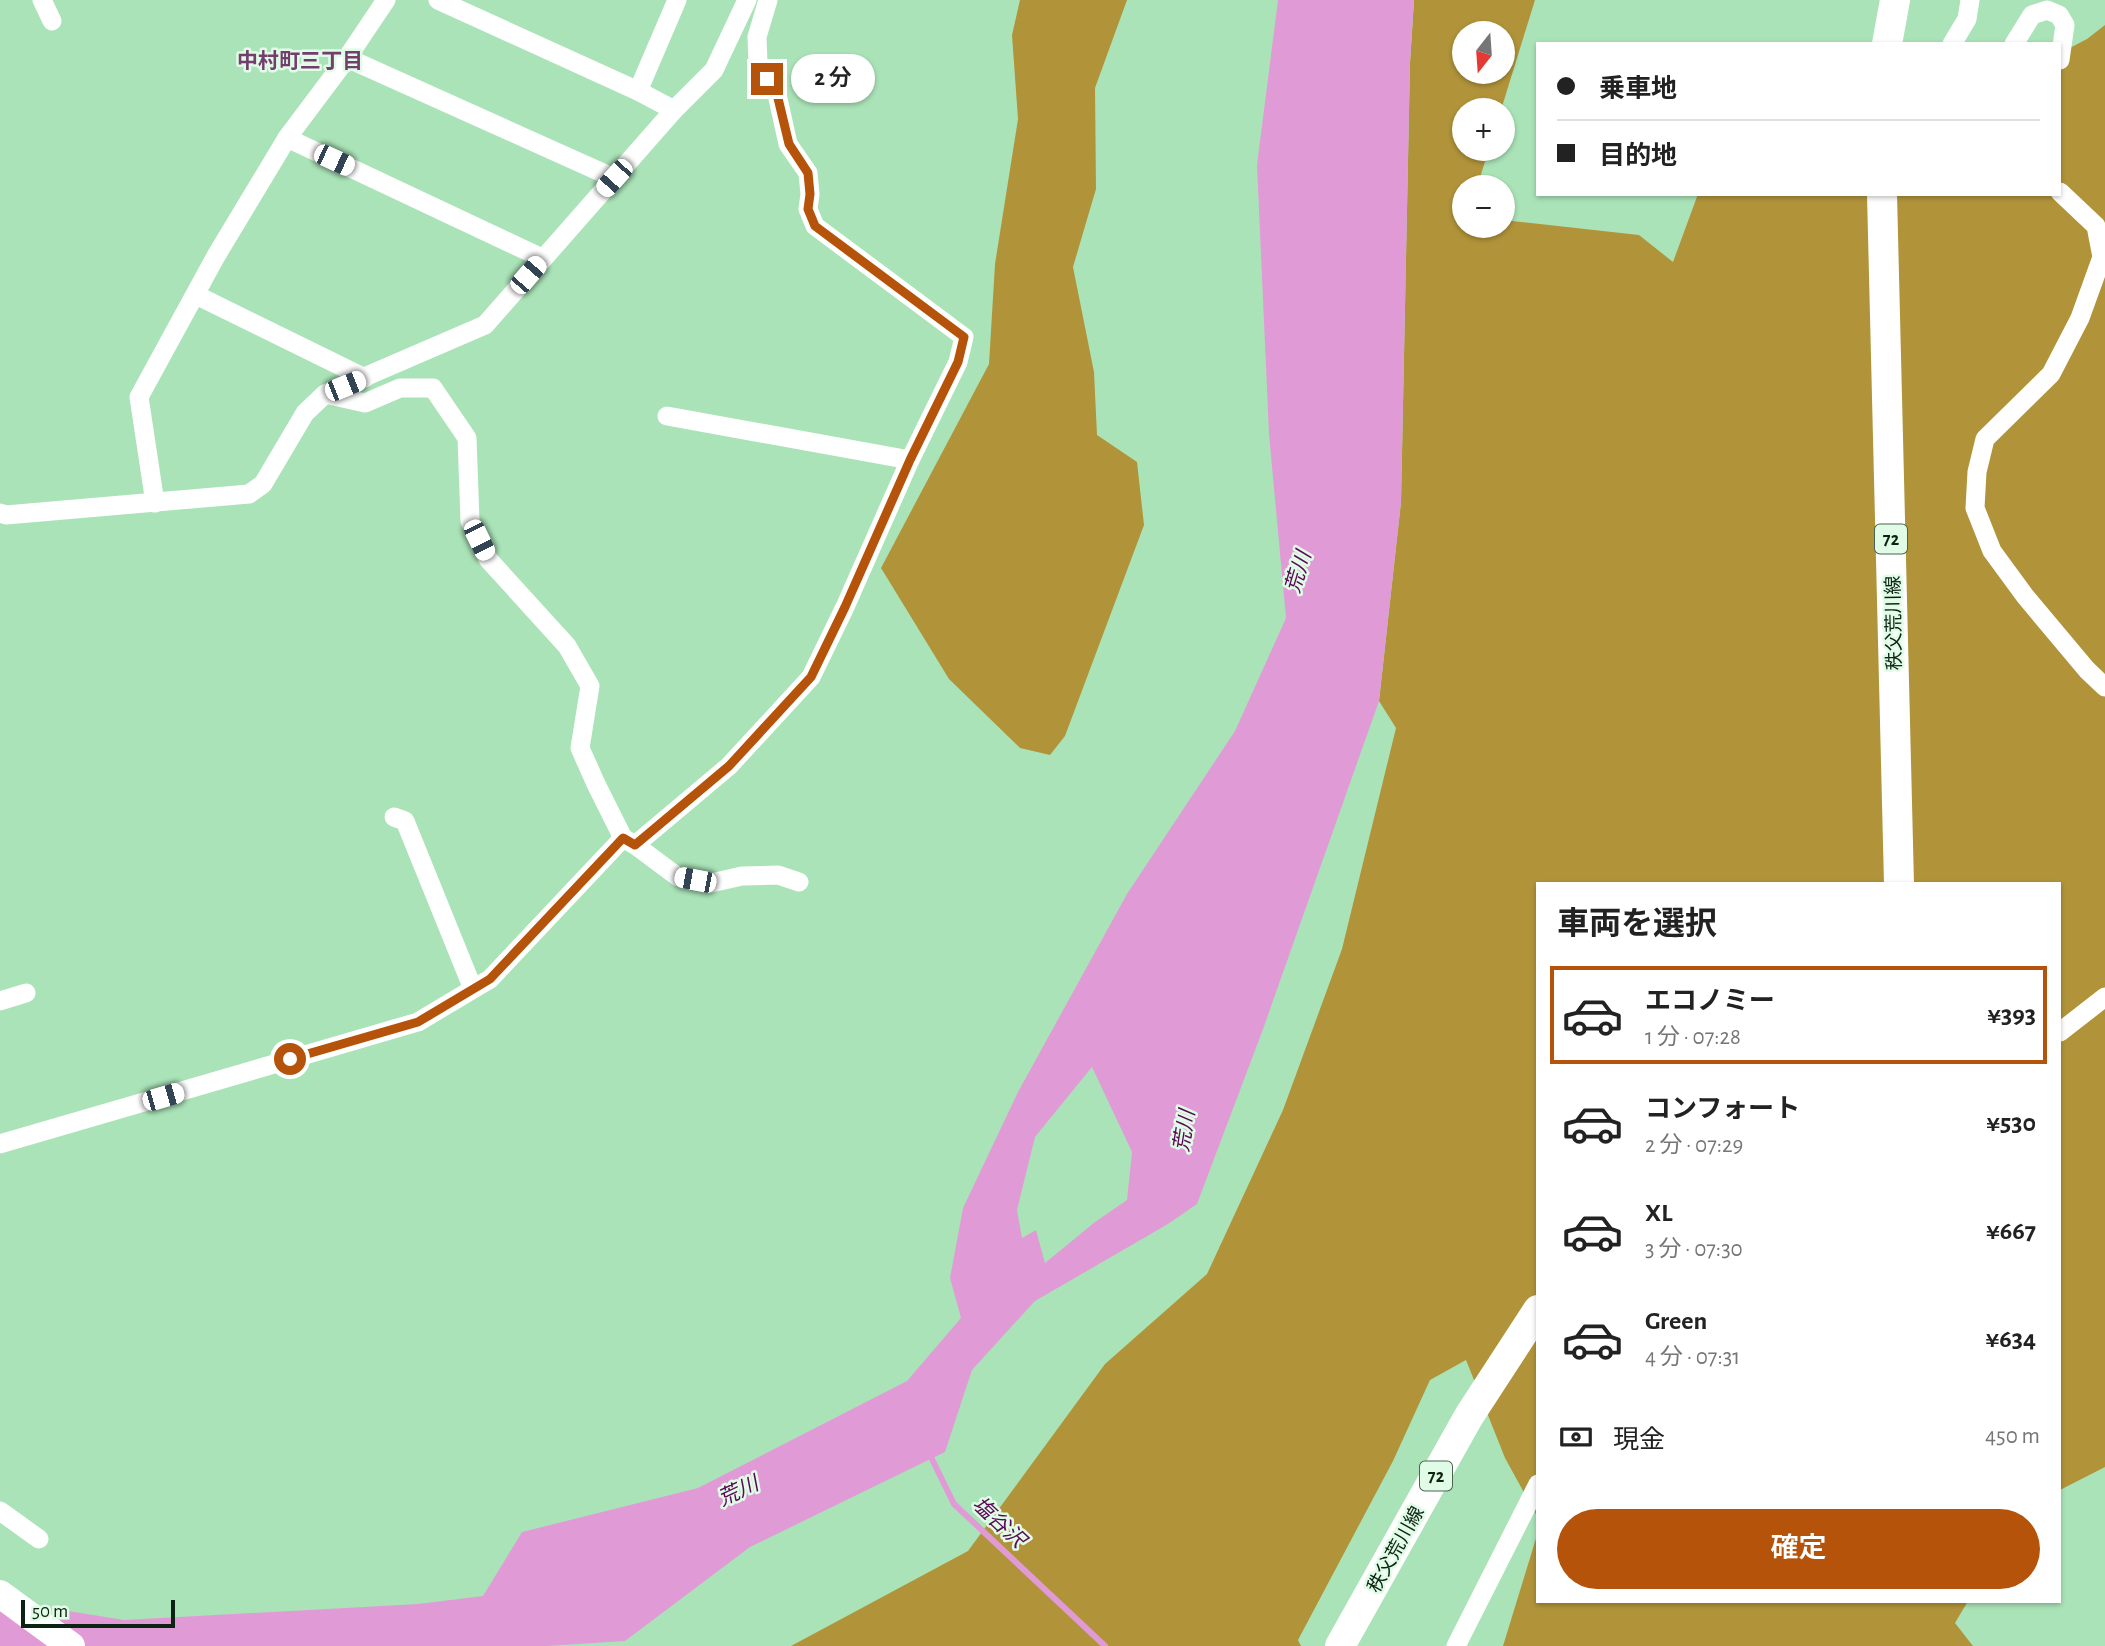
<!DOCTYPE html>
<html lang="ja">
<head>
<meta charset="utf-8">
<style>
  body { margin:0; font-family:"Alegreya Sans","Noto Sans JP",sans-serif; background:#f6f6f6; color:#222; height:100vh; display:flex; flex-direction:column; font-size:26px; white-space:nowrap }
  * { box-sizing:border-box; margin:0 }
  p { font-size:23px; color:#767676 }
  .icon { flex:none; width:38px; height:38px; fill:none; stroke:currentColor; stroke-width:2; stroke-linecap:round; stroke-linejoin:round }
  .map { position:relative; flex:1; overflow:hidden }
  .sheet { position:absolute; left:1536px; top:882px; width:525px; height:721px; display:flex; flex-direction:column; background:#fff; border-radius:0px; box-shadow:0 2px 5px #0004 }
  .sheet>* { flex:none }
  .banner { position:absolute; left:1536px; top:42px; width:525px; height:154px; border-radius:0px; box-shadow:0 2px 5px #0004; display:grid; align-content:center; height:154px; padding:0 21px; background:#fff }
  .needle { width:46px; rotate:197deg }
  .fabs { position:absolute; left:1452px; top:21px; display:grid; gap:14px }
  .fabs a { display:grid; place-items:center; width:63px; height:63px; border-radius:50%; background:#fff; box-shadow:0 2px 5px #0004; font-size:35px }
  .scale { position:absolute; left:21px; bottom:18px; width:154px; box-sizing:border-box; padding-left:7px; border:4px solid #0c2212; border-top:0; font-size:19px; line-height:24px; white-space:nowrap; color:#0c2212; -webkit-text-stroke:5px #e0fce6; paint-order:stroke }
  .end { position:absolute; width:32px; height:32px; margin:-16px; border:9px solid #b45309; background:#fff; box-shadow:0 0 0 4px #fff }
  .from { border-radius:50% }
  .bubble { position:absolute; height:49px; border-radius:24px; background:#fff; box-shadow:0 2px 5px #0004; font-size:23px; font-weight:600; line-height:49px; text-align:center }
  .car { position:absolute; width:21px; height:42px; margin:-21px -10px; border-radius:9px; box-shadow:0 0 5px 2px #0007; background:linear-gradient(#fff 24%,#345 0 40%,#fff 0 76%,#345 0 86%,#fff 0) }
  .banner b { display:flex; align-items:center; gap:24px; height:66px; font-size:26px }
  .banner b+b { border-top:2px solid #e0e0e0 }
  .banner i { width:18px; height:18px; background:#222 }
  ul { padding:0; list-style:none }
  li { display:flex; align-items:center; gap:21px; height:98px; margin:0 14px 10px; padding:0 7px; border:4px solid transparent; border-radius:0px }
  li div { flex:1 }
  li b { display:block; font-size:26px }
  li em { font-style:normal; font-weight:600 }
  li.selected { border-color:#b45309 }
  li>.icon { width:63px; height:63px; stroke-width:1.5 }
  h2 { padding:0 21px; font-size:32px; line-height:84px }
  .pay { display:flex; align-items:center; gap:18px; height:77px; padding:0 21px; font-size:26px }
  .pay p { margin-inline-start:auto }
  .cta { display:flex; gap:14px; margin-top:auto; padding:14px 21px }
  .cta a { flex:1; height:80px; border-radius:42px; background:#b45309; color:#fff; font-size:28px; font-weight:600; line-height:80px; text-align:center }
  .map>svg:first-child { display:block }
  .forest { fill:#b1943a; fill-rule:evenodd }
  .water { fill:#e09bd7; fill-rule:evenodd }
  .lines { fill:none; stroke-linecap:round; stroke-linejoin:round }
  .stream { stroke:#e09bd7; stroke-width:6 }
  .minor { stroke:#fff; stroke-width:19 }
  .secondary { stroke:#fff; stroke-width:28 }
  .primary { stroke:#fff; stroke-width:30 }
  .route { stroke:#b45309; stroke-width:9 }
  .labels { text-anchor:middle; stroke-width:5; stroke-linejoin:round; paint-order:stroke }
  .shield { fill:#e0fce6; stroke:#4c6352; stroke-width:2 }
  .shield-label { font-size:18px; font-weight:bold; fill:#0c2212 }
  .street-label { font-size:19px; fill:#0c2212; stroke:#e0fce6 }
  .neighbourhood-label { font-size:21px; font-weight:bold; fill:#733d6d; stroke:#e0fce6 }
  .water-label { font-size:21px; font-style:italic; fill:#5c0857; stroke:#e0fce6 }
</style>
</head>
<body>
<div class="map">
<svg width="2105" height="1646" viewBox="0 0 2105 1646">
  <rect width="100%" height="100%" fill="#abe3b8"/>
  <g class="forest">
    <path d="M1020 0H1127L1095 88 1096 189 1073 267 1094 372 1097 435 1137 462 1144 525 1065 736 1050 755 1020 748 949 679 881 568 989 364 995 264 1018 119 1012 35Z"/>
    <path d="M1414 0H1535L1501 110H1465V149H1489L1477 187H1465V226H1503V220L1639 235 1673 262 1698 194H2060V53L2087 39 2105 25V1467L2060 1490V884H1538V1518L1505 1458 1466 1360 1430 1380 1393 1461 1298 1640 1301 1646H791L968 1551 1105 1364 1207 1274 1283 1110 1342 949 1396 728 1379 701 1401 502 1410 63ZM1465 33H1503V72H1465Z"/>
    <path d="M1538 1532V1601H1968L1955 1623 1973 1646H1503Z"/>
  </g>
  <path class="water" d="M1278 0H1414L1410 63 1401 502 1379 701 1262 1032 1197 1204 1168 1224 1035 1301 972 1370 945 1452 750 1547 625 1641 547 1646H0V1600L124 1620 418 1604 483 1596 522 1532 698 1488 907 1381 961 1318 950 1278 963 1208 1018 1092 1127 894 1235 731 1286 618 1269 434 1257 165ZM1092 1067 1132 1152 1127 1200 1095 1222 1045 1263 1036 1230 1022 1238 1017 1210 1035 1137Z"/>
  <g class="lines">
    <path class="stream" d="M929 1453 954 1504 1105 1646"/>
    <g class="minor">
      <path d="M42 0 52 21"/>
      <path d="M438 0 638 91 674 110"/>
      <path d="M1952 44 1967 19 1970 0"/>
      <path d="M2014 44 2032 15 2047 10 2059 15 2065 25 2060 60"/>
      <path d="M347 58 614 178"/>
      <path d="M638 91 677 0"/>
      <path d="M287 138 542 258"/>
      <path d="M2060 192 2096 226 2102 257 2080 318 2051 374 1985 439 1977 472 1975 508 1992 551 2025 596 2087 670 2105 687"/>
      <path d="M196 295 365 378"/>
      <path d="M667 416 910 460"/>
      <path d="M155 503 139 397 216 256 287 138 347 58 386 0"/>
      <path d="M0 513 6 515 249 494 263 484 305 413 325 394 485 325 674 110 714 70 747 0"/>
      <path d="M394 817 405 821 473 989"/>
      <path d="M623 838 635 845 729 766 811 677 845 607 910 460 958 362 964 337 815 226 808 209 810 194 808 173 788 144 777 94 758 64 757 37 768 0"/>
      <path d="M635 845 678 877 711 883 742 876 778 875 799 882"/>
      <path d="M0 1001 26 993"/>
      <path d="M2060 1032 2105 997"/>
      <path d="M0 1144 418 1022 490 979 623 838 596 784 580 748 590 686 567 646 488 559 470 521 467 438 433 388H400L365 403 325 394"/>
      <path d="M0 1511 39 1539"/>
      <path d="M1456 1646 1538 1484"/>
    </g>
    <path class="secondary" d="M0 1594 71 1646"/>
    <g class="primary">
      <path d="M1887 44 1895 0"/>
      <path d="M1882 194 1899 884"/>
      <path d="M1340 1646 1469 1416 1538 1310"/>
    </g>
  </g>
  <g class="lines">
    <path class="route" d="M290 1059 418 1022 490 979 623 838 635 845 729 766 811 677 845 607 910 460 958 362 964 337 815 226 808 209 810 194 808 173 789 144 777 94 767 79"/>
  </g>
  <g class="labels">
    <g class="shield">
      <rect x="1875" y="524.5" width="32" height="29" rx="5"/>
      <rect x="1420" y="1461.5" width="32" height="29" rx="5"/>
    </g>
    <g class="shield-label">
      <text x="1891" y="545">72</text>
      <text x="1436" y="1482">72</text>
    </g>
    <g class="street-label">
      <text transform="translate(1893 623) rotate(-91)" y="7">秩父荒川線</text>
      <text transform="translate(1395 1549) rotate(-61)" y="7">秩父荒川線</text>
    </g>
    <g class="neighbourhood-label">
      <text x="300" y="68">中村町三丁目</text>
    </g>
    <g class="water-label">
      <text transform="translate(1298 572) rotate(-73)" y="7">荒川</text>
      <text transform="translate(1184 1131) rotate(-81)" y="7">荒川</text>
      <text transform="translate(738 1491) rotate(-25)" y="7">荒川</text>
      <text transform="translate(999 1522) rotate(43)" y="7">塩谷沢</text>
    </g>
  </g>
</svg>
<div class="fabs">
<a><svg class="needle" viewBox="-14 -14 28 28"><path d="M0-13l5 13h-10z" fill="#e53935"/><path d="M0 13l5-13h-10z" fill="#767676"/></svg></a>
<a>+</a>
<a>−</a>
</div>
<div class="scale">50 m</div>
<i class="end from" style="left:290px;top:1059px"></i>
<i class="end" style="left:767px;top:79px"></i>
<div class="bubble" style="left:791px;top:54px;width:84px">2 分</div>
<i class="car" style="left:334px;top:160px;rotate:115deg"></i>
<i class="car" style="left:614px;top:178px;rotate:222deg"></i>
<i class="car" style="left:528px;top:275px;rotate:41deg"></i>
<i class="car" style="left:345px;top:386px;rotate:68deg"></i>
<i class="car" style="left:479px;top:540px;rotate:154deg"></i>
<i class="car" style="left:695px;top:880px;rotate:281deg"></i>
<i class="car" style="left:163px;top:1097px;rotate:74deg"></i>
<div class="banner">
<b><i class="from"></i>乗車地</b>
<b><i></i>目的地</b>
</div>
<section class="sheet">
<h2>車両を選択</h2>
<ul>
<li class="selected"><svg class="icon" aria-label="car" viewBox="0 0 24 24"><path d="M5 17H2v-5l4-1 3-4h7l3 4 3 1v5h-3M9 17h6M6 11h13"/><circle cx="7" cy="17" r="2"/><circle cx="17" cy="17" r="2"/></svg><div><b>エコノミー</b><p>1 分 · 07:28</p></div><em>¥393</em></li>
<li><svg class="icon" aria-label="car" viewBox="0 0 24 24"><path d="M5 17H2v-5l4-1 3-4h7l3 4 3 1v5h-3M9 17h6M6 11h13"/><circle cx="7" cy="17" r="2"/><circle cx="17" cy="17" r="2"/></svg><div><b>コンフォート</b><p>2 分 · 07:29</p></div><em>¥530</em></li>
<li><svg class="icon" aria-label="car" viewBox="0 0 24 24"><path d="M5 17H2v-5l4-1 3-4h7l3 4 3 1v5h-3M9 17h6M6 11h13"/><circle cx="7" cy="17" r="2"/><circle cx="17" cy="17" r="2"/></svg><div><b>XL</b><p>3 分 · 07:30</p></div><em>¥667</em></li>
<li><svg class="icon" aria-label="car" viewBox="0 0 24 24"><path d="M5 17H2v-5l4-1 3-4h7l3 4 3 1v5h-3M9 17h6M6 11h13"/><circle cx="7" cy="17" r="2"/><circle cx="17" cy="17" r="2"/></svg><div><b>Green</b><p>4 分 · 07:31</p></div><em>¥634</em></li>
</ul>
<div class="pay"><svg class="icon" aria-label="cash" viewBox="0 0 24 24"><path d="M3 7h18v10H3z"/><circle cx="12" cy="12" r="2"/></svg>現金<p>450 m</p></div>
<div class="cta"><a>確定</a></div>
</section>
</div>
</body>
</html>
